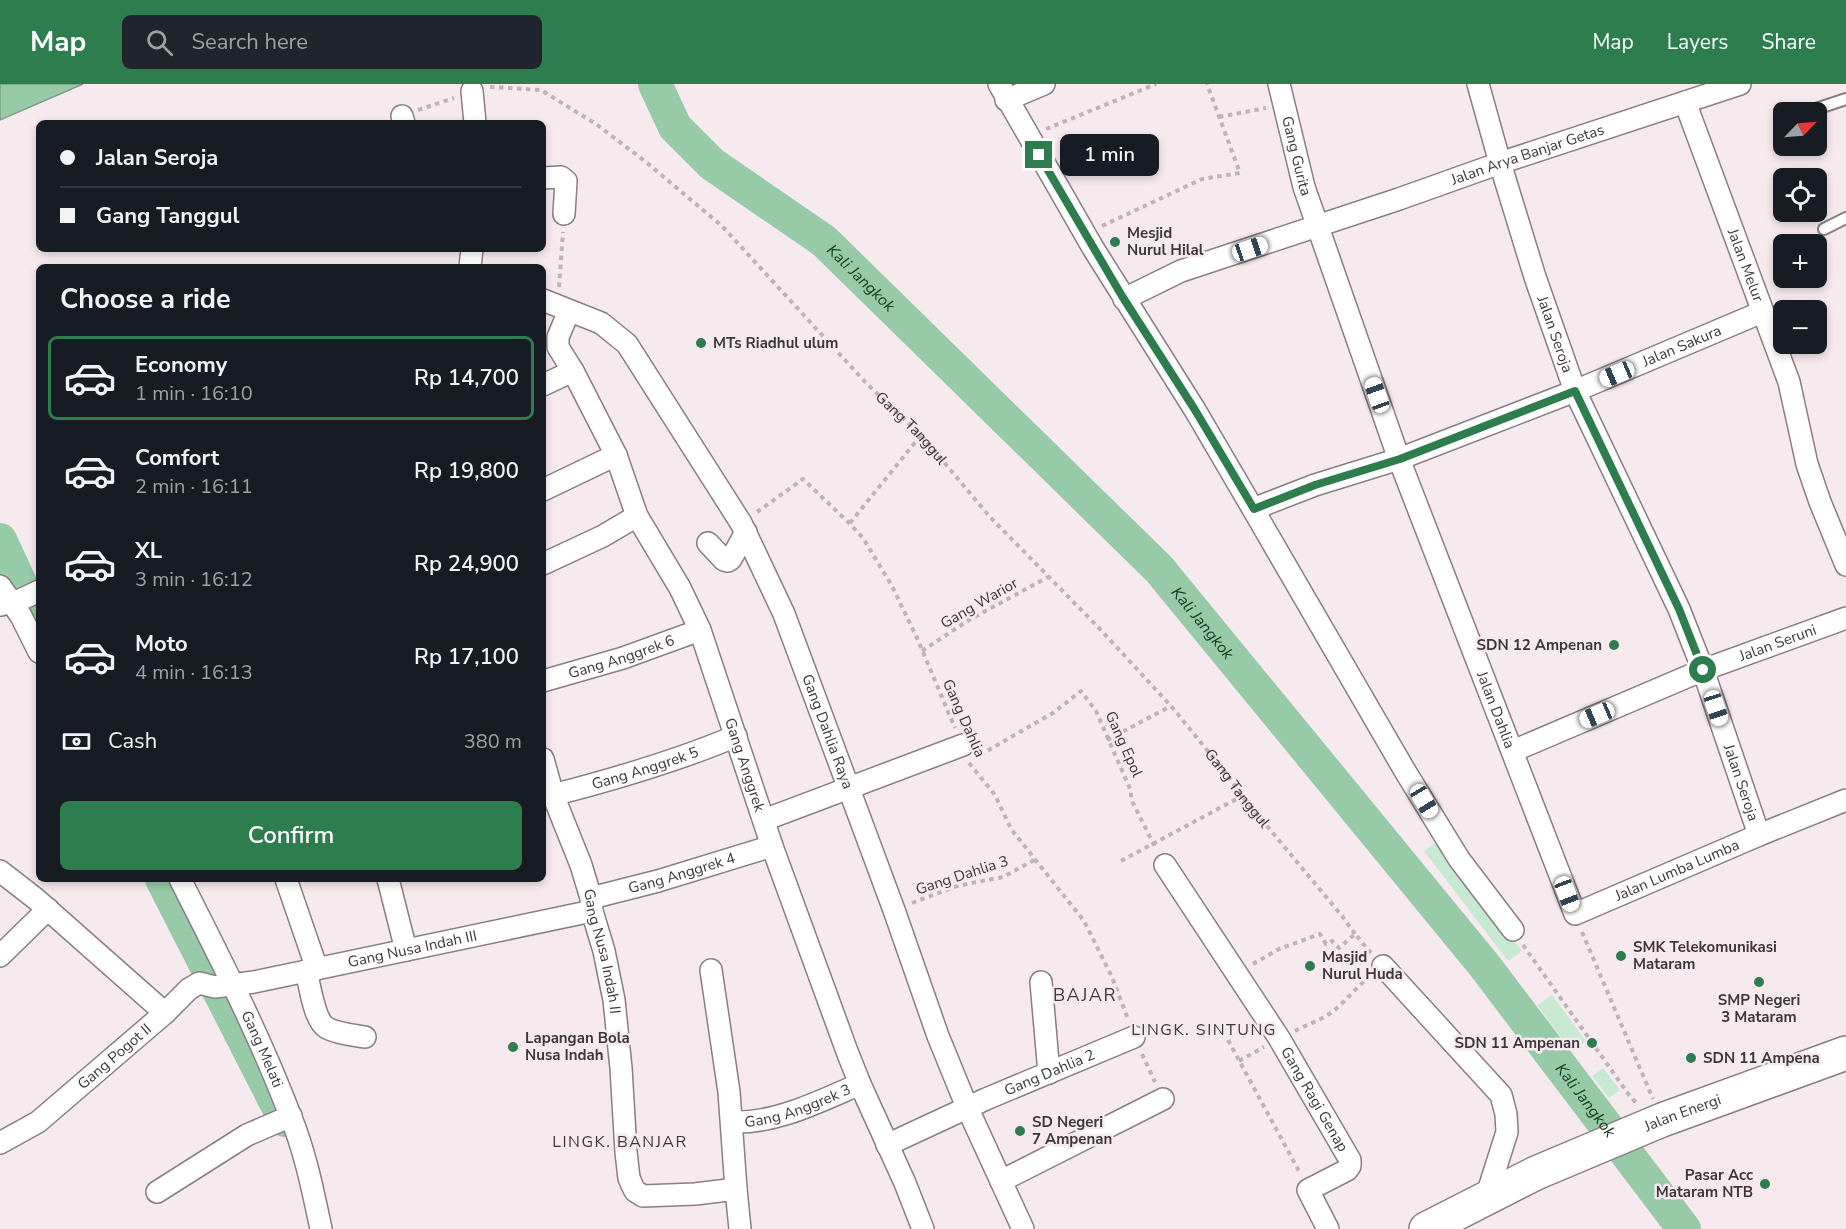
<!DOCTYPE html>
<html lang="en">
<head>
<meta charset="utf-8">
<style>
  body { margin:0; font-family:"Nunito Sans",sans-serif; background:#20242c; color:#f1f3f6; height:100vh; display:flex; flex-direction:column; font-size:22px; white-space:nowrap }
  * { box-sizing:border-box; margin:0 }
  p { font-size:20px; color:#9ea1a6 }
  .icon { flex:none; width:33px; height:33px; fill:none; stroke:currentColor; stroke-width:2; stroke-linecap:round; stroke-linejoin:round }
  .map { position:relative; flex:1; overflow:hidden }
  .details { position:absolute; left:36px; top:180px; width:510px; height:618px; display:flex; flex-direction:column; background:#171b24; border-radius:9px; box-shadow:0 3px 9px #0003 }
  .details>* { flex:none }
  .top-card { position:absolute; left:36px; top:36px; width:510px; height:132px; border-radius:9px; box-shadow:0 3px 9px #0003; display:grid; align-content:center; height:132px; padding:0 24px; background:#171b24 }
  .needle { width:39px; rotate:65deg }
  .tools { position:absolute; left:1773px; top:18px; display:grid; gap:12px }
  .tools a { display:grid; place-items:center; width:54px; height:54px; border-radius:9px; background:#171b24; box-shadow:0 3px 9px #0003; font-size:30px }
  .end { position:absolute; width:27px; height:27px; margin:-14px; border:8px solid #2d7d4e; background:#fff; box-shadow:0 0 0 3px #fff }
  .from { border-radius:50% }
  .bubble { position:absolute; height:42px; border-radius:9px; background:#171b24; box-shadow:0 3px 9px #0003; font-size:20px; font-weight:600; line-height:42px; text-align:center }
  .car { position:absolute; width:18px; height:36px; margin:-18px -9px; border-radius:8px; box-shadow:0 0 4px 2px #0007; background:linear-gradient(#fff 24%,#345 0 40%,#fff 0 76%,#345 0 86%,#fff 0) }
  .top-card b { display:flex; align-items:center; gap:21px; height:57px; font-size:22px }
  .top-card b+b { border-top:2px solid #363941 }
  .top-card i { width:15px; height:15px; background:#f1f3f6 }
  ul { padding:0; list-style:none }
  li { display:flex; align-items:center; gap:18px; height:84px; margin:0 12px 9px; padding:0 12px; border:3px solid transparent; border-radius:9px }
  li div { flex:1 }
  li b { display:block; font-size:22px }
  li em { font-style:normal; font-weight:600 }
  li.current { border-color:#2d7d4e }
  li>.icon { width:54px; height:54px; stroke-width:1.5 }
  h2 { padding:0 24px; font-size:27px; line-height:72px }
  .pay { display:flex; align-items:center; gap:15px; height:66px; padding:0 24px; font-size:22px }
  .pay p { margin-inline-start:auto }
  .primary-button { display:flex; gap:12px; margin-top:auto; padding:12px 24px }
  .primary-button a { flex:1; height:69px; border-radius:9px; background:#2d7d4e; color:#fff; font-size:24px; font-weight:600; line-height:69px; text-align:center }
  header { display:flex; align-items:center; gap:36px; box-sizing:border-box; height:84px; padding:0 30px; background:#2d7d4e; color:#fff }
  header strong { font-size:28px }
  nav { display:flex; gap:33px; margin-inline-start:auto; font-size:21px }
  .search { width:420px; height:54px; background:#20242c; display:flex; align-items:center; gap:15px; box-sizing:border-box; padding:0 21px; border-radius:9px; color:#9ea1a6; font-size:22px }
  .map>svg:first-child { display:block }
  .green { fill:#c8e9d1 }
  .water { fill:#97caa7; stroke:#7c9e86; stroke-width:1.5 }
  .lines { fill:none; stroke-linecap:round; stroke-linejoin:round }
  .river { stroke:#97caa7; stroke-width:34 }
  .service-casing { stroke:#897e82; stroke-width:14 }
  .minor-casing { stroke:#897e82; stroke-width:24 }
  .trunk-casing { stroke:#897e82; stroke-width:36 }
  .path { stroke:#beb3b7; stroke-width:4; stroke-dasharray:4.5 4.5; stroke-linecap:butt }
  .service { stroke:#fff; stroke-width:10 }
  .minor { stroke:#fff; stroke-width:21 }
  .trunk { stroke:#fff; stroke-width:33 }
  .route { stroke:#2d7d4e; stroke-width:8 }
  .poi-dot { fill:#2d7d4e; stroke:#f7eaef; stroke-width:2 }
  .labels { text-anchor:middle; stroke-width:5; stroke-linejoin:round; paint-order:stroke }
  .street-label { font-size:15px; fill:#3c3739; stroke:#f7eaef }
  .poi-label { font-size:15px; font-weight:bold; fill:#3c3739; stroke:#f7eaef; text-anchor:start }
  .water-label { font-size:16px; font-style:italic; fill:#113921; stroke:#f7eaef }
  .neighbourhood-label { font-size:16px; letter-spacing:1.5px; fill:#3c3739; stroke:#f7eaef }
  .quarter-label { font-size:18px; letter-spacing:1.5px; fill:#3c3739; stroke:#f7eaef }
</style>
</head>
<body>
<header>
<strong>Map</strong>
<div class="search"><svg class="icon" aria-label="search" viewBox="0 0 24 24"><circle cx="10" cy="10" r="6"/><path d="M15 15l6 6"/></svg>Search here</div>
<nav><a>Map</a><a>Layers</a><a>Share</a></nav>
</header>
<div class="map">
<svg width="1846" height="1145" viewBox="0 0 1846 1145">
  <rect width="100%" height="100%" fill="#f7eaef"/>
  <g class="green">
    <path d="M1438 757 1522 867 1508 877 1424 767Z"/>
    <path d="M1552 911 1586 957 1572 968 1537 921Z"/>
    <path d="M1603 984 1620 1006 1609 1014 1592 992Z"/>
  </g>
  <path class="water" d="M0 0H83L0 36Z"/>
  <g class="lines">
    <g class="river">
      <path id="s1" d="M655 0 675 43 712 80 824 157 1159 485 1484 881 1684 1145"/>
      <path d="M0 456 39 540"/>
      <path d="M162 795 285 1036"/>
    </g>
    <defs>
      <g id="service">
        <path d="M1807 28 1846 15"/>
        <path d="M1824 145 1846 134"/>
      </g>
      <g id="minor">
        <path d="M999 0 1093 164 1195 326 1253 425 1405 687 1459 775 1513 846"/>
        <path id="s3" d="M1279 0 1304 103 1399 375 1575 830 1759 751 1846 716"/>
        <path id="s4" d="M1478 0 1500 79 1535 193 1575 307 1679 525 1703 586 1759 751"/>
        <path d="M472 7 475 39"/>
        <path d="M1006 16 1044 0"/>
        <path id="s5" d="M1685 18 1789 298 1807 380 1820 418 1846 481"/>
        <path d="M402 32 404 39"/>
        <path d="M543 94 561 93 566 97 564 130"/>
        <path d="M470 183 472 165"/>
        <path id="s6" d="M1124 215 1181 187 1399 115 1500 79 1740 0"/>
        <path id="s7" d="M543 216 601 239 627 260 741 439 784 530 894 826 938 952 967 1023 1023 1145"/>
        <path id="s8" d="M569 227 558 253V263L573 287 616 371 637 432 680 504 700 546 772 762 848 970 860 1000 905 1099 923 1145"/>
        <path d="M543 301 573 287"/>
        <path d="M543 406 616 371"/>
        <path id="s9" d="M1253 425 1315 401 1399 375 1575 307 1762 228"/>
        <path d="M708 459 724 476 728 477 731 475 746 448"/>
        <path d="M543 480 603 452 637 432"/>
        <path d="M0 502 21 532 39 568"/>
        <path d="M1 521 11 517 20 516 39 507"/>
        <path id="s10" d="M543 597 623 574 700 546"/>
        <path id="s11" d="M1513 667 1703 586 1846 534"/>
        <path id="s12" d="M543 675 553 711 581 781 591 814 592 827 604 867 614 916 621 984 626 1068 629 1094 632 1101 635 1107 643 1112 695 1110 736 1105 740 1145"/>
        <path id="s13" d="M553 711C615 695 677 677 736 652"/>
        <path d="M764 736 963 661"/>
        <path id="s14" d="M1165 781 1279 954 1350 1076V1082L1347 1086 1308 1106 1328 1145"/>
        <path d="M0 787 36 815 165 929"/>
        <path id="s15" d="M180 795C219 872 259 950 290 1031 305 1067 313 1107 321 1145"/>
        <path d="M286 795 317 885"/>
        <path d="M388 795 406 866"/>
        <path id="s16" d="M591 814 658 797 772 762"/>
        <path d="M0 872 48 825"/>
        <path d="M1383 882 1501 1011 1506 1030 1507 1048 1486 1114"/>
        <path d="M711 886 729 1008 736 1105"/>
        <path d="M306 887C310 901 314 937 327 944 338 950 353 951 365 953"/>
        <path d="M1041 898 1049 989"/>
        <path id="s17" d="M732 1038C776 1040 820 1017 860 1000"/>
        <path id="s18" d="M0 1059 38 1038 165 929 189 905 199 899 215 903 254 898 592 827"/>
        <path id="s19" d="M887 1061 986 1015 1134 953"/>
        <path d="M1001 1097 1163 1015"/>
        <path d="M157 1108 247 1051 291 1032"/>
      </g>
      <g id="trunk">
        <path id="s20" d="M1426 1145 1536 1089 1662 1036 1846 969"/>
      </g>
    </defs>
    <use href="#service" class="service-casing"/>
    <use href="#minor" class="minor-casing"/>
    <use href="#trunk" class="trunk-casing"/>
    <g class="path">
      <path id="s2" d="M490 3 541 6 596 40 646 78 722 142 867 300 921 351 990 433 1099 544 1171 622 1225 688 1242 712 1342 832 1355 850"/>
      <path d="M418 26 454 14"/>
      <path d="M1219 33 1266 24"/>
      <path d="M1046 45 1156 0"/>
      <path d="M1102 142 1202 95 1240 89 1207 0"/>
      <path d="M559 203 563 148"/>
      <path d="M757 428 803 395 848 438 863 454 892 502 917 554 955 644"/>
      <path d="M850 439 921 351"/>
      <path d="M922 567 969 536 1048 493"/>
      <path d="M1107 656 1171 622"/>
      <path d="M980 671 1053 629 1081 607 1096 627 1131 707V715L1156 765"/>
      <path d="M969 679 995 711 1011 745 1084 837 1112 893 1128 935"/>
      <path d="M1121 777 1242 712"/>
      <path d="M912 819 957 802 1003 793 1036 775"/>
      <path d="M1582 848 1653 1015"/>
      <path d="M1523 861 1629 1011 1638 1021"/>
      <path d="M1253 880 1279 865 1320 850 1326 860 1332 857 1339 864 1355 850 1371 869"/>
      <path d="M1295 947C1306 941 1319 937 1329 930 1344 920 1354 905 1368 894"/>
      <path d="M1228 956 1300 1089"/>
      <path d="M1142 970 1155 998"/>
      <path d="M1239 977 1264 963"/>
    </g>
    <use href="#service" class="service"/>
    <use href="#minor" class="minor"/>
    <use href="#trunk" class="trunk"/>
  </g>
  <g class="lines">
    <path class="route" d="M1039 71 1122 212 1195 326 1254 425 1315 401 1400 375 1575 307 1679 525 1703 586"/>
  </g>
  <g class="poi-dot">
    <circle cx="1115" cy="158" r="6"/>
    <circle cx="701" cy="259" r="6"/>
    <circle cx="1614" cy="561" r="6"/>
    <circle cx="1621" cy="872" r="6"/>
    <circle cx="1310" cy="882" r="6"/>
    <circle cx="1759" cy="898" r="6"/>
    <circle cx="1592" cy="959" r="6"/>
    <circle cx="513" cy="963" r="6"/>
    <circle cx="1691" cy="974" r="6"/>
    <circle cx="1020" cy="1047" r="6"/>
    <circle cx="1765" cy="1100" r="6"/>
  </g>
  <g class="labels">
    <g class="street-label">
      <text dy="5" stroke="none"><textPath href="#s6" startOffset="429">Jalan Arya Banjar Getas</textPath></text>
      <text dy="5" stroke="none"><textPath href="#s3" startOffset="74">Gang Gurita</textPath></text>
      <text dy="5" stroke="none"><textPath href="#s5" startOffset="174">Jalan Melur</textPath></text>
      <text dy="5" stroke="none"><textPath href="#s4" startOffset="262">Jalan Seroja</textPath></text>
      <text dy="5" stroke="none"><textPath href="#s9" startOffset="459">Jalan Sakura</textPath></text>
      <text dy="5" stroke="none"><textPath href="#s2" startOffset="555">Gang Tanggul</textPath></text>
      <text transform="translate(979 519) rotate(-30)" y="5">Gang Warior</text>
      <text dy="5" stroke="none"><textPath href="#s11" startOffset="286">Jalan Seruni</textPath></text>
      <text dy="5" stroke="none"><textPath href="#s10" startOffset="82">Gang Anggrek 6</textPath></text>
      <text dy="5" stroke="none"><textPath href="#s3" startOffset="663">Jalan Dahlia</textPath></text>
      <text transform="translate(964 634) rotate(66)" y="5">Gang Dahlia</text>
      <text dy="5" stroke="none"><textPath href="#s7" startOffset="534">Gang Dahlia Raya</textPath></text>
      <text transform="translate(1124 660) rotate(66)" y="5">Gang Epol</text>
      <text dy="5" stroke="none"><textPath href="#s8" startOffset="498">Gang Anggrek</textPath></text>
      <text dy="5" stroke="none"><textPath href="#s13" startOffset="96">Gang Anggrek 5</textPath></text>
      <text dy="5" stroke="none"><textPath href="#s4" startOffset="748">Jalan Seroja</textPath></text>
      <text dy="5" stroke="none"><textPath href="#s2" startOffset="1041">Gang Tanggul</textPath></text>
      <text dy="5" stroke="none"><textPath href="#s3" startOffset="993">Jalan Lumba Lumba</textPath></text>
      <text dy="5" stroke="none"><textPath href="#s16" startOffset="94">Gang Anggrek 4</textPath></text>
      <text transform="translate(962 791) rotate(-18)" y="5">Gang Dahlia 3</text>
      <text dy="5" stroke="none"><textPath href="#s18" startOffset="474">Gang Nusa Indah III</textPath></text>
      <text dy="5" stroke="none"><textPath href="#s12" startOffset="202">Gang Nusa Indah II</textPath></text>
      <text dy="5" stroke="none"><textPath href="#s15" startOffset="189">Gang Melati</textPath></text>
      <text dy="5" stroke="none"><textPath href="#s18" startOffset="144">Gang Pogot II</textPath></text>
      <text dy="5" stroke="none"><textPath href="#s19" startOffset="178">Gang Dahlia 2</textPath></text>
      <text dy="5" stroke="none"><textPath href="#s14" startOffset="278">Gang Ragi Genap</textPath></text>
      <text dy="5" stroke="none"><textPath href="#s17" startOffset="68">Gang Anggrek 3</textPath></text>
      <text dy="5" stroke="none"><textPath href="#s20" startOffset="282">Jalan Energi</textPath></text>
    </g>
    <g class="poi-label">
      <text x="1127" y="154">Mesjid<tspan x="1127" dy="17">Nurul Hilal</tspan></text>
      <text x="713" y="264">MTs Riadhul ulum</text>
      <text x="1602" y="566" text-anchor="end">SDN 12 Ampenan</text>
      <text x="1633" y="868">SMK Telekomunikasi<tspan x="1633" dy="17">Mataram</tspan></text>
      <text x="1322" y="878">Masjid<tspan x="1322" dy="17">Nurul Huda</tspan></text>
      <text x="1759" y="921" text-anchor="middle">SMP Negeri<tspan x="1759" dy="17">3 Mataram</tspan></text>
      <text x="525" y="959">Lapangan Bola<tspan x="525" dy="17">Nusa Indah</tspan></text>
      <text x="1580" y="964" text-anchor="end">SDN 11 Ampenan</text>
      <text x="1703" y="979">SDN 11 Ampena</text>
      <text x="1032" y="1043">SD Negeri<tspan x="1032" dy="17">7 Ampenan</tspan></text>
      <text x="1753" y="1096" text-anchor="end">Pasar Acc<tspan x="1753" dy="17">Mataram NTB</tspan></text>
    </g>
    <g class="water-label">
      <text dy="6" stroke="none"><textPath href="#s1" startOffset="288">Kali Jangkok</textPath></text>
      <text dy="6" stroke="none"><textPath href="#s1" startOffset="774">Kali Jangkok</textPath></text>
      <text dy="6" stroke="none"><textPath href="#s1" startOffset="1386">Kali Jangkok</textPath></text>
    </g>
    <g class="neighbourhood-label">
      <text x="1204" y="951">LINGK. SINTUNG</text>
      <text x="620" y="1063">LINGK. BANJAR</text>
    </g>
    <g class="quarter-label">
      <text x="1085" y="917">BAJAR</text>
    </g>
  </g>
</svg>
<div class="tools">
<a><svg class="needle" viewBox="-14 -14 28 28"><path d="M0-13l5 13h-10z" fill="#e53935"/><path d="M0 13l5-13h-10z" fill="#9ea1a6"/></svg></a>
<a><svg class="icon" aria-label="locate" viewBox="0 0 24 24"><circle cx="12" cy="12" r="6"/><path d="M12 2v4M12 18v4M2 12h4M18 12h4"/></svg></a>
<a>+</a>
<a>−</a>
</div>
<i class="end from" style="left:1703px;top:586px"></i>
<i class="end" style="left:1039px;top:71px"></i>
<div class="bubble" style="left:1060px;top:50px;width:99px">1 min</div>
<i class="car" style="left:1250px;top:165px;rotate:71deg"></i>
<i class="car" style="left:1617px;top:290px;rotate:247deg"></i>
<i class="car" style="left:1377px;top:311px;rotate:340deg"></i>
<i class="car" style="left:1716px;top:624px;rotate:162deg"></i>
<i class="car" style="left:1597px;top:631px;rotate:247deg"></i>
<i class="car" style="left:1424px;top:717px;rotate:149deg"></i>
<i class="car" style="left:1567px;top:810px;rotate:159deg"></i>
<div class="top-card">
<b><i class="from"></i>Jalan Seroja</b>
<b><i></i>Gang Tanggul</b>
</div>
<section class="details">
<h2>Choose a ride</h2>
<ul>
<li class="current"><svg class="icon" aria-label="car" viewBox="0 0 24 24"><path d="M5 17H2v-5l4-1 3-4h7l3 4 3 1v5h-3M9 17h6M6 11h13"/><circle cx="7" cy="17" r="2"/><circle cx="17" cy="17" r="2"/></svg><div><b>Economy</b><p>1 min · 16:10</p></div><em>Rp 14,700</em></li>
<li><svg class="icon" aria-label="car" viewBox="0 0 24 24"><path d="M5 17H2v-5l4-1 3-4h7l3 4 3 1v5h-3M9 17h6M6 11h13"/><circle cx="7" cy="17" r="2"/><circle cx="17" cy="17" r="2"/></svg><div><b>Comfort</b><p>2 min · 16:11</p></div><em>Rp 19,800</em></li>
<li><svg class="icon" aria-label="car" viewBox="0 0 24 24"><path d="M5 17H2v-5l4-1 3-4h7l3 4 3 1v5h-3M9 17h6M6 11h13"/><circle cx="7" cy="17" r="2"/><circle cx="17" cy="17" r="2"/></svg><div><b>XL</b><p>3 min · 16:12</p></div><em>Rp 24,900</em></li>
<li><svg class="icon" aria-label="car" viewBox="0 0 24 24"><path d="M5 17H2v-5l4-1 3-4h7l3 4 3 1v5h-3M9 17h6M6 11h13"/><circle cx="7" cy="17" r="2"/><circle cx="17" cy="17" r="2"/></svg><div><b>Moto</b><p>4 min · 16:13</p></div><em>Rp 17,100</em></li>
</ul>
<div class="pay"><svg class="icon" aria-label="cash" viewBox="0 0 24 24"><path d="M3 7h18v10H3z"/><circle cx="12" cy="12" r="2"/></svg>Cash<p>380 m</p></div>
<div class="primary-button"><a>Confirm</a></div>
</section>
</div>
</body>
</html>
